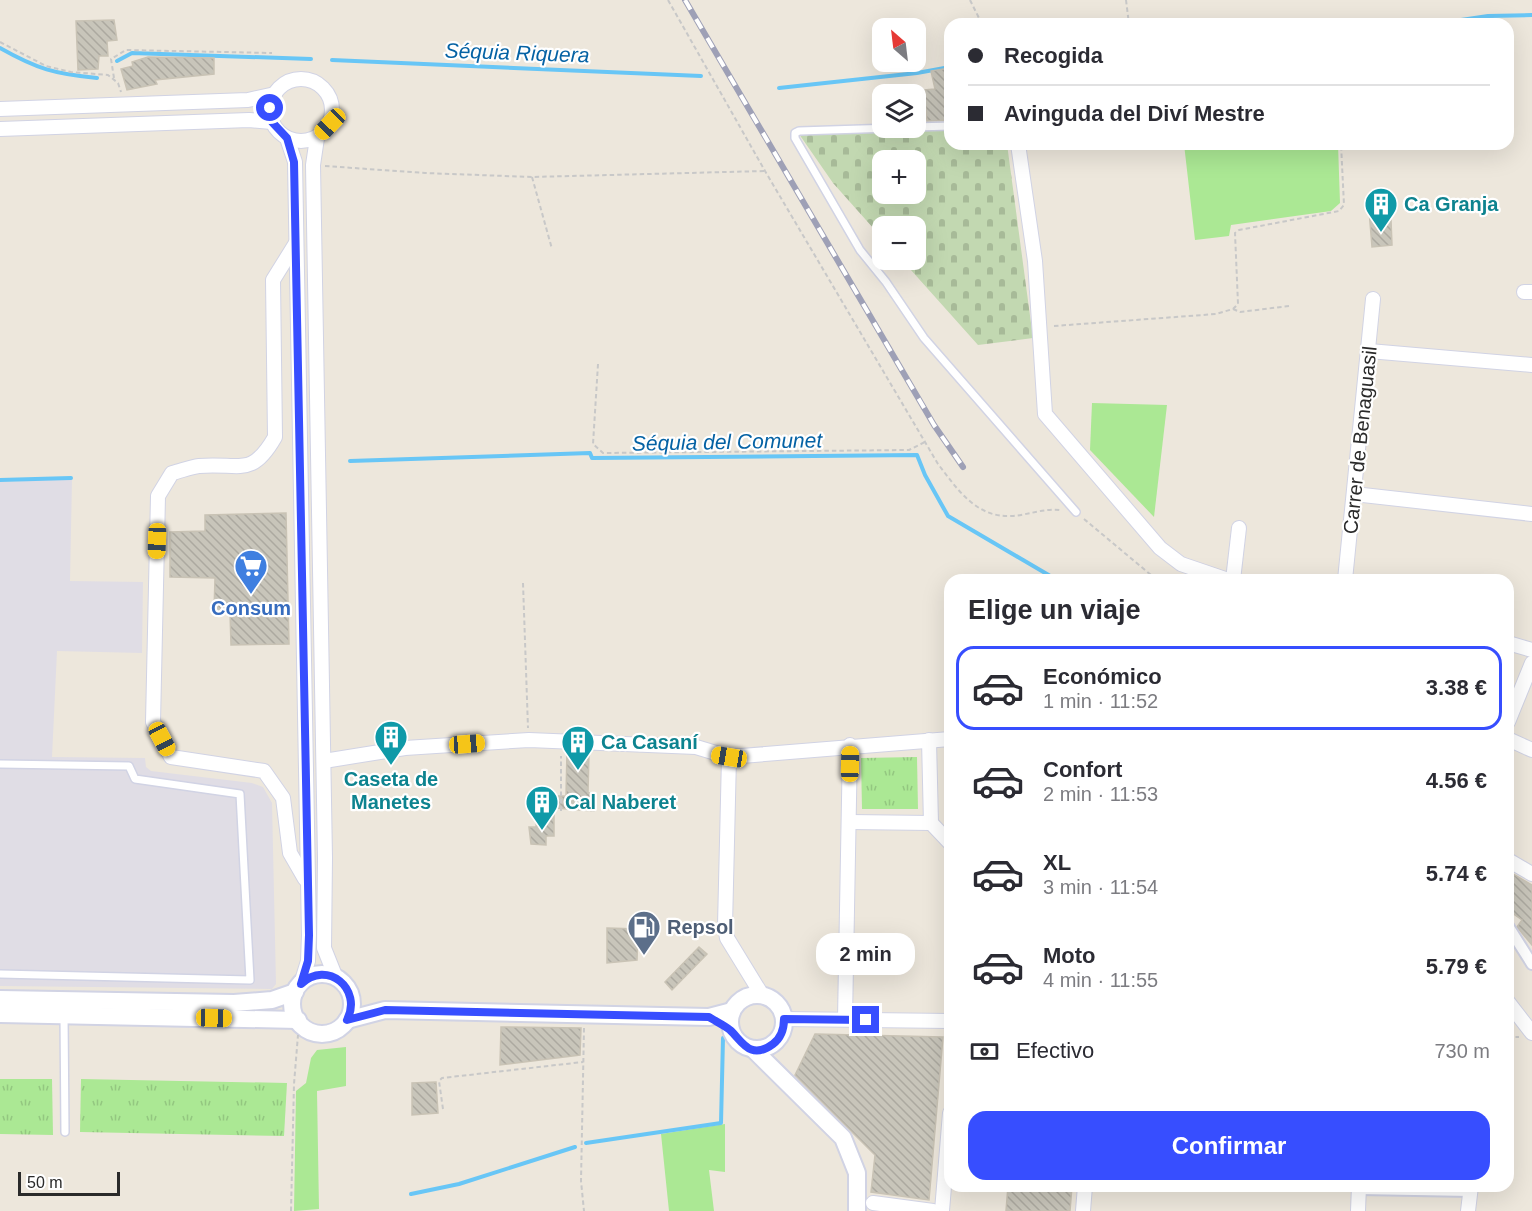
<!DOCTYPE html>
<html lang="es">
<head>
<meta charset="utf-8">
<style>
  body { margin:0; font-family:Arial,sans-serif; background:#f7f7f7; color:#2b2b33; height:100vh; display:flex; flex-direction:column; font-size:22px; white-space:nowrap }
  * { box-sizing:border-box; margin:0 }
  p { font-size:20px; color:#7c7c81 }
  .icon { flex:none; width:33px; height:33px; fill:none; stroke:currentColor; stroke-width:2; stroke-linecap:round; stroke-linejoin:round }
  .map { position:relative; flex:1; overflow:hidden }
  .drawer { position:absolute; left:944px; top:574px; width:570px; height:618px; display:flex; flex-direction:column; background:#fff; border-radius:18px; box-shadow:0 6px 24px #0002 }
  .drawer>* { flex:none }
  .hud { position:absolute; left:944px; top:18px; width:570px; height:132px; border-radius:18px; box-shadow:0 6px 24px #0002; display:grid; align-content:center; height:132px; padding:0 24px; background:#fff }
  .needle { width:39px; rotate:332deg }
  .controls { position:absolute; left:872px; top:18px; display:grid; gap:12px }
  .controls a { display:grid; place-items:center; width:54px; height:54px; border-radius:12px; background:#fff; box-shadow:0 6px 24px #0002; font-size:30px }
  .scale { position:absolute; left:18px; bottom:15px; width:102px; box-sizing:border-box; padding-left:6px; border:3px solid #2a2a2a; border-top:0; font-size:16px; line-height:21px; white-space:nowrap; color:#2a2a2a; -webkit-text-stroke:4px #fff; paint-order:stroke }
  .end { position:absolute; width:27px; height:27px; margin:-14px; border:8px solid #374eff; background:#fff; box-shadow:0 0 0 3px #fff }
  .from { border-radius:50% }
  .bubble { position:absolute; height:42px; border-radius:18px; background:#fff; box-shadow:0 6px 24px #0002; font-size:20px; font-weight:700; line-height:42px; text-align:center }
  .car { position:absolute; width:18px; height:36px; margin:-18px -9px; border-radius:8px; box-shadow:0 0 4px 2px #0007; background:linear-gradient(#f5c518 24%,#345 0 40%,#f5c518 0 76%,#345 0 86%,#f5c518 0) }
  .hud b { display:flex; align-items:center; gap:21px; height:57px; font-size:22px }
  .hud b+b { border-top:2px solid #e1e1e2 }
  .hud i { width:15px; height:15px; background:#2b2b33 }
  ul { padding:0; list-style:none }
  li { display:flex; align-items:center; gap:18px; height:84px; margin:0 12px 9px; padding:0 12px; border:3px solid transparent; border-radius:18px }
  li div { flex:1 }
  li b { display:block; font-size:22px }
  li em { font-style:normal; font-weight:700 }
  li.on { border-color:#374eff }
  li>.icon { width:54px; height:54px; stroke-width:1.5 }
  h2 { padding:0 24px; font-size:27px; line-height:72px }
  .pay { display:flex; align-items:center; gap:15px; height:66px; padding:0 24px; font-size:22px }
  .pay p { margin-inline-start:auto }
  .button { display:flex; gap:12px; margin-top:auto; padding:12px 24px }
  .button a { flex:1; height:69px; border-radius:18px; background:#374eff; color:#fff; font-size:24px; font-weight:700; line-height:69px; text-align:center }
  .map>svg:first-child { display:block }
  .industrial { fill:#e0dde5 }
  .grass { fill:#abe894 }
  .cemetery { fill:url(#cemetery-stones); fill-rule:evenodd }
  .park { fill:url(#park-tufts) }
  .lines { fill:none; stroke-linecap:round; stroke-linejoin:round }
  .stream { stroke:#68c6f6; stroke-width:4 }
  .building { fill:url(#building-back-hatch); stroke:#c9c3b5; stroke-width:1.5 }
  .service-casing { stroke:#d1d3e4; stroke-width:10 }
  .pedestrian-casing { stroke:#d1d3e4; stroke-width:14 }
  .minor-casing { stroke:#d1d3e4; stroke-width:16 }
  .tertiary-casing { stroke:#d1d3e4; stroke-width:20 }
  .path { stroke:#c8c8c8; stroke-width:2; stroke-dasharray:4.5 3; stroke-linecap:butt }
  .service { stroke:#fff; stroke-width:7 }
  .pedestrian { stroke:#fff; stroke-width:10 }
  .minor { stroke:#fff; stroke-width:14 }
  .tertiary { stroke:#fff; stroke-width:16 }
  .rail-casing { stroke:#9ea0b6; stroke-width:6 }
  .rail { stroke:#fff; stroke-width:4; stroke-dasharray:11; stroke-linecap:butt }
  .route { stroke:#374eff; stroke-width:8 }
  .labels { text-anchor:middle; stroke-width:4.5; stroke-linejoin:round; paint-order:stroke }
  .culture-label { font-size:20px; font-weight:bold; fill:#0d838f; stroke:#fff; text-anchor:start }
  .street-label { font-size:20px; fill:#2a2a2a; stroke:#fff }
  .shop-label { font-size:20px; font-weight:bold; fill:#366cbe; stroke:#fff }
  .service-label { font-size:20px; font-weight:bold; fill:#4e5e75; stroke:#fff; text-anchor:start }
  .water-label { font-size:21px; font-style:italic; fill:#0562a4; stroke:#fff }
</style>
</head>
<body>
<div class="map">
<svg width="1532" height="1211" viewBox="0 0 1532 1211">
  <defs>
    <pattern id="cemetery-stones" width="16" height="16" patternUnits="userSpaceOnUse" patternTransform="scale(1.5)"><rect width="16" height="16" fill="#c2d8b1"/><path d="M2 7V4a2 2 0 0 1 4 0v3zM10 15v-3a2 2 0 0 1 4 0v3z" fill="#a7ba98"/></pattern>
    <pattern id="park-tufts" width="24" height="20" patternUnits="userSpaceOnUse" patternTransform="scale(1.5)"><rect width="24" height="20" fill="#abe894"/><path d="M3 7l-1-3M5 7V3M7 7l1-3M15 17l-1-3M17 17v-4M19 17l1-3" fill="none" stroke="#93c780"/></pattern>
    <pattern id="building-back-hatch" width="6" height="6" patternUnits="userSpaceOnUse" patternTransform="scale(1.5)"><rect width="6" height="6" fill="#c8c5ba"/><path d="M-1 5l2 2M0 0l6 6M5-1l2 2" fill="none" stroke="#aca9a0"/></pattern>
  </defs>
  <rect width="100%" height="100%" fill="#ede7dc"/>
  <path class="industrial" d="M72 479 70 581 143 582 142 653 57 651 52 757 145 758 146 767 151 771 252 783 263 787 272 803 276 984 272 989 0 986V482Z"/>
  <g class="grass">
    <path d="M1184 144H1338L1340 203 1331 211 1231 225 1229 236 1195 240Z"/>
    <path d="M1092 403 1167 405 1154 517 1090 450Z"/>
    <path d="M346 1047V1086L317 1091 319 1209 294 1211 296 1091 306 1083 311 1058 317 1050Z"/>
    <path d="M725 1124V1172L709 1170 714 1211H669L661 1134Z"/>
  </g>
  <path class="cemetery" d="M949 130 950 144H1007L1033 338 978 345 902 260H915V226H882V238L833 183 799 134ZM882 160H915V194H882Z"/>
  <g class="park">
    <path d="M917 757 918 809H862L861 758Z"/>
    <path d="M0 1079H52L53 1135 0 1134Z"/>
    <path d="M81 1079 287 1083 284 1136 80 1132Z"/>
  </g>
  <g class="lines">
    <g class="stream">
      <path d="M1434 24 1488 16 1532 15"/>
      <path d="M0 48C37 69 55 74 97 78"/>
      <path d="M332 60 701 76"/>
      <path d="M117 61 132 53 311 59"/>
      <path d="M779 88 917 73 950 67"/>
      <path d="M350 461 590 453 592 458 917 455 925 475 948 516 1052 577"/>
      <path d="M0 480 71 478"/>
      <path d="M586 1143 721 1123 723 1038"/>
      <path d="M411 1194 459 1184 575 1147"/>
    </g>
  </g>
  <g class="building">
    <path d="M114 20 117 40 107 41 108 56H99L98 69 78 70 76 21Z"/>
    <path d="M148 57 214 58V74L155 80 157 84 127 90 121 69 133 66 132 62Z"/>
    <path d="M950 68V120L927 121 924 90 935 89 931 71Z"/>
    <path d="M1386 208 1387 220H1391L1392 245 1372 247 1369 210Z"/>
    <path d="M286 513 289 644 231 645 230 612H214L215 578 170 577V532L205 531V515Z"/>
    <path d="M567 751 589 752 588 793H595L594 811 554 808V836H546V845L531 844 529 827H536L539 796H566Z"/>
    <path d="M1508 871 1532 885V945L1517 927 1522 920 1508 910 1514 899 1508 895Z"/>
    <path d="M607 928 638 929 637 960 607 963Z"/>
    <path d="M699 947 707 954 672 990 665 982Z"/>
    <path d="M501 1027 581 1028 580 1055 500 1065Z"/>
    <path d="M815 1034 943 1037 929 1200 871 1192 875 1155 795 1075Z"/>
    <path d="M436 1082 438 1113 412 1115V1083Z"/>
    <path d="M1008 1186H1072L1070 1211H1006Z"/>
  </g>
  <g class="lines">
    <defs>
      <g id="service">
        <path d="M915 127 950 126"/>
        <path d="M892 128 799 131 795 133V138L860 250 886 282 924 338 1076 512"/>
        <path d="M0 764 129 766 135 779 240 794 250 980 0 974"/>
        <path d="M64 1015 65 1132"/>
      </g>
      <g id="pedestrian">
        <path d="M1508 926 1532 964"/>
        <path d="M1359 1189 1471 1191"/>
      </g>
      <g id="minor">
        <circle cx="301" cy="110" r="31"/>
        <path d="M0 109 248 100 275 94"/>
        <path d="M0 129 249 120 272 122"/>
        <path d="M287 138 295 162 309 935 308 961 301 984"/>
        <path d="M317 138 313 165 325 858 324 948 336 978"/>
        <path d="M1018 144 1035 261 1045 414 1160 548 1181 564 1228 580"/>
        <path d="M296 243 273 280 275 437C251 479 239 462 199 466 190 467 181 471 172 473L158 496 153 722 171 757 264 771 283 798 290 853 305 879"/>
        <path d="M1524 292H1532"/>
        <path d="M1369 351 1532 365"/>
        <path d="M1354 494 1532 514"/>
        <path d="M1233 580 1239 528"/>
        <path d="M1345 580 1373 299"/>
        <path d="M1508 643 1532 650"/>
        <path d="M1508 722 1532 663"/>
        <path d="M1508 739 1532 750"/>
        <path d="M929 740 931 823 950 843"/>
        <path d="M729 757 725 926 727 938 762 995"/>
        <path d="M324 761 405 748 529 740 696 747 729 757 950 739"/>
        <path d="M849 822 931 823"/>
        <path d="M1508 860 1532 874"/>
        <path d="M1508 1002 1532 1033"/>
        <path d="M784 1019 950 1021"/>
        <path d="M845 1019 850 745"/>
        <path d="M873 1203 933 1211"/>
        <path d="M942 1211 950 1113"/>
        <path d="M1083 1211 1085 1186"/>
        <path d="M1358 1211 1359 1186"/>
        <path d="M1468 1211 1471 1186"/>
      </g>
      <g id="tertiary">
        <circle cx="322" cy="1004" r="30"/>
        <circle cx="757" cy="1022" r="27"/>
        <path d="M0 999 234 1003 272 1000 295 992"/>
        <path d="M0 1014 298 1020"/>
        <path d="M347 1020 385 1010 709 1017 732 1011"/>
        <path d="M753 1049 843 1138 857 1173V1211"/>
      </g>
    </defs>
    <use href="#service" class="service-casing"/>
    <use href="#pedestrian" class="pedestrian-casing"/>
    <use href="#minor" class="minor-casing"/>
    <use href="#tertiary" class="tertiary-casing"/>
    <g class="path">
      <path d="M668 0 765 171 938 464C958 490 976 518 1012 516 1028 515 1044 508 1060 510"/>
      <path d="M970 0 982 24"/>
      <path d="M1126 0 1129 24"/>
      <path d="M0 42 46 66 71 72 108 75 118 83 121 92"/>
      <path d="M114 78 111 59 126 50 272 53"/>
      <path d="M325 166 425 173 532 177 765 171"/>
      <path d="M532 177 552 249"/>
      <path d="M1233 309 1240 312 1289 306"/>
      <path d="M1054 326 1216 314 1233 309 1238 304 1235 233 1239 230 1339 211 1344 205 1341 144"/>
      <path d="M598 364 593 444 603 453 909 450 925 442"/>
      <path d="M1084 519 1157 580"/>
      <path d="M523 583 528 728"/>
      <path d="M561 811V756"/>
      <path d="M584 1028 581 1181 584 1211"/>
      <path d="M1508 1037H1519"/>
      <path d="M443 1109 439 1081 442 1078 583 1062"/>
      <path d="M291 1211 294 1084 298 1035"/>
    </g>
    <use href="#service" class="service"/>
    <use href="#pedestrian" class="pedestrian"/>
    <use href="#minor" class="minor"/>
    <use href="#tertiary" class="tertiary"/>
    <defs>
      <path id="rail" d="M685 0 934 425 963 467"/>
    </defs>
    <use href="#rail" class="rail-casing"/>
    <use href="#rail" class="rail"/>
  </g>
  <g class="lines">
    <path class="route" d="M270 108 272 122 287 138 294 162 309 935 308 961 301 984C327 959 363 989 347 1020L385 1010 709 1017C715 1021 724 1025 730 1030 742 1041 750 1061 773 1044 781 1038 784 1029 784 1019L866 1020"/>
  </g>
  <defs>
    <symbol id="building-pin" viewBox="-11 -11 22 30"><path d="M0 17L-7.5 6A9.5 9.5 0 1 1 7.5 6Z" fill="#0f9aa8" stroke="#fff"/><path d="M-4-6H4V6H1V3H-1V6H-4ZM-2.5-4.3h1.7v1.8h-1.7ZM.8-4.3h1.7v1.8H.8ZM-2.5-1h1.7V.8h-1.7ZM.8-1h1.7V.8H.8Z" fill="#fff"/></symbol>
    <symbol id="supermarket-pin" viewBox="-11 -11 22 30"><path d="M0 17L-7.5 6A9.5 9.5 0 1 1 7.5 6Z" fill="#3f7fe0" stroke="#fff"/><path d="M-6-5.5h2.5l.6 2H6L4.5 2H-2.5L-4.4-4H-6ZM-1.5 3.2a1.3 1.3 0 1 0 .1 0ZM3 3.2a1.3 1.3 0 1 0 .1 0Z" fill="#fff"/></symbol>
    <symbol id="fuel-pin" viewBox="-11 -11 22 30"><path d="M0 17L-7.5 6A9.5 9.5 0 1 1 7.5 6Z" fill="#5c6f8a" stroke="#fff"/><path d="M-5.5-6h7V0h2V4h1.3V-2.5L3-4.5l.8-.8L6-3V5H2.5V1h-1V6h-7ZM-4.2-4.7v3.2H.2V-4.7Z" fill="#fff"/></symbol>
  </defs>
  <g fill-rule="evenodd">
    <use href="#building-pin" x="1362" y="185" width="38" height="52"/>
    <use href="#supermarket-pin" x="232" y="547" width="38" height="52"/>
    <use href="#building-pin" x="372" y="718" width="38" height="52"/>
    <use href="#building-pin" x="559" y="723" width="38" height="52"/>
    <use href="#building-pin" x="523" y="783" width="38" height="52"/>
    <use href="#fuel-pin" x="625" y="908" width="38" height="52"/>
  </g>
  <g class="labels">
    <g class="culture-label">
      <text x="1404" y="211">Ca Granja</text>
      <text x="601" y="749">Ca Casaní</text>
      <text x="391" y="786" text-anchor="middle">Caseta de<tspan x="391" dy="23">Manetes</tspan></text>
      <text x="565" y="809">Cal Naberet</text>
    </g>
    <g class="street-label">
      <text transform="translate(1360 440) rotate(-84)" y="7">Carrer de Benaguasil</text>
    </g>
    <g class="shop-label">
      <text x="251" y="615">Consum</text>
    </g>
    <g class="service-label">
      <text x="667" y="934">Repsol</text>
    </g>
    <g class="water-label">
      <text transform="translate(517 53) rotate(2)" y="7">Séquia Riquera</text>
      <text transform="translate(727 442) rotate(-1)" y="7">Séquia del Comunet</text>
    </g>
  </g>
</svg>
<div class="controls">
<a><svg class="needle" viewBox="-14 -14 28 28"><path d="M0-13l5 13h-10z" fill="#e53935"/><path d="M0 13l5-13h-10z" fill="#7c7c81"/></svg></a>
<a><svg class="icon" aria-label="layers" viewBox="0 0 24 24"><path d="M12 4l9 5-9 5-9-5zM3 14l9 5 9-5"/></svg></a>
<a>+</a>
<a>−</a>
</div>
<div class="scale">50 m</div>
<i class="end from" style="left:270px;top:108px"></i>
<i class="end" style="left:866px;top:1020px"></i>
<div class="bubble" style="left:816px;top:933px;width:99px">2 min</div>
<i class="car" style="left:330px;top:124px;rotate:224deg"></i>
<i class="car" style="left:157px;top:541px;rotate:182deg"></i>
<i class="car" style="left:162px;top:739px;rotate:152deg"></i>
<i class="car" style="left:467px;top:744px;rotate:86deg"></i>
<i class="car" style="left:729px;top:757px;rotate:279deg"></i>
<i class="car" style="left:850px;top:764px;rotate:1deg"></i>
<i class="car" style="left:214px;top:1018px;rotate:91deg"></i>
<div class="hud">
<b><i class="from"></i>Recogida</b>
<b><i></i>Avinguda del Diví Mestre</b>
</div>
<section class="drawer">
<h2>Elige un viaje</h2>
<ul>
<li class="on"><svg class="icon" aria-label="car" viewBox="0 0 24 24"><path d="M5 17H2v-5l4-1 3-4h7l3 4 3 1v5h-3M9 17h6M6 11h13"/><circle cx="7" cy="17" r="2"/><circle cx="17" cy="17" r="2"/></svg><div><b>Económico</b><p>1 min · 11:52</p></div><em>3.38 €</em></li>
<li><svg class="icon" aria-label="car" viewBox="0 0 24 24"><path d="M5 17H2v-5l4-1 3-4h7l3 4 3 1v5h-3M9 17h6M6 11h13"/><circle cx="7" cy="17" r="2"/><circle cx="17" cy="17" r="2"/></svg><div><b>Confort</b><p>2 min · 11:53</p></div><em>4.56 €</em></li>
<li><svg class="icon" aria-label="car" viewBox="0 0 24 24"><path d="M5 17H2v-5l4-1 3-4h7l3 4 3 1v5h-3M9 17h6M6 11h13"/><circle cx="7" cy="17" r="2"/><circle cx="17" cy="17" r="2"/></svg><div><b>XL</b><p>3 min · 11:54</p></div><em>5.74 €</em></li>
<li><svg class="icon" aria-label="car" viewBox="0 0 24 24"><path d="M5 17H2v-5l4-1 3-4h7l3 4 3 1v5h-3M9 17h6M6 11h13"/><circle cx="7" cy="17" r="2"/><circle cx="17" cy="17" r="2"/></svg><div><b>Moto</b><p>4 min · 11:55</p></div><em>5.79 €</em></li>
</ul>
<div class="pay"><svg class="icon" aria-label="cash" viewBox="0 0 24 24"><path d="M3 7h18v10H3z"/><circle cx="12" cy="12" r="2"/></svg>Efectivo<p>730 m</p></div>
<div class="button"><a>Confirmar</a></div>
</section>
</div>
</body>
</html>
